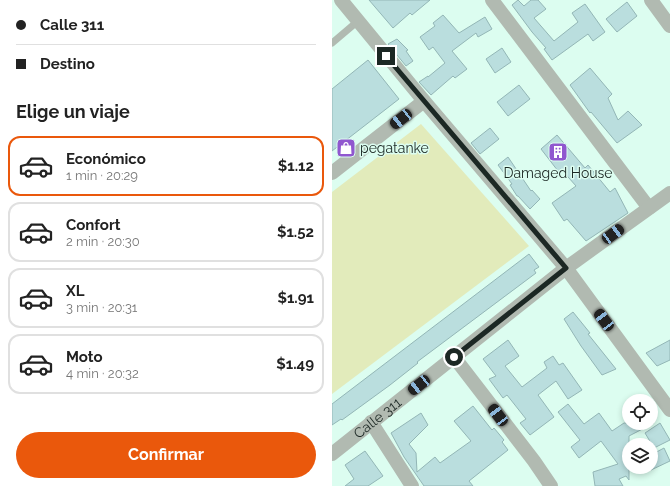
<!DOCTYPE html>
<html lang="es">
<head>
<meta charset="utf-8">
<style>
  body { margin:0; font-family:Raleway,sans-serif; background:#f6f6f6; color:#222; height:100vh; display:flex; flex-direction:column; font-size:15px; white-space:nowrap }
  * { box-sizing:border-box; margin:0 }
  p { font-size:13px; color:#767676 }
  .icon { flex:none; width:22px; height:22px; fill:none; stroke:currentColor; stroke-width:2; stroke-linecap:round; stroke-linejoin:round }
  .map { position:relative; flex:1; overflow:hidden }
  .drawer { display:flex; flex-direction:column; background:#fff; width:332px }
  .drawer>* { flex:none }
  .guide { display:grid; align-content:center; height:88px; padding:0 16px; background:#fff }
  .tools { position:absolute; left:290px; top:394px; display:grid; gap:8px }
  .tools a { display:grid; place-items:center; width:36px; height:36px; border-radius:50%; background:#fff; box-shadow:0 2px 6px #0003; font-size:20px }
  .end { position:absolute; width:18px; height:18px; margin:-9px; border:5px solid #1c2824; background:#fff; box-shadow:0 0 0 2px #fff }
  .from { border-radius:50% }
  .car { position:absolute; width:12px; height:24px; margin:-12px -6px; border-radius:5px; box-shadow:0 0 3px 1px #0007; background:linear-gradient(#222 24%,#8ab4d8 0 40%,#222 0 76%,#8ab4d8 0 86%,#222 0) }
  .guide b { display:flex; align-items:center; gap:14px; height:38px; font-size:15px }
  .guide b+b { border-top:1px solid #e0e0e0 }
  .guide i { width:10px; height:10px; background:#222 }
  ul { padding:0; list-style:none }
  li { display:flex; align-items:center; gap:12px; height:60px; margin:0 8px 6px; padding:0 8px; border:2px solid #e0e0e0; border-radius:12px }
  li div { flex:1 }
  li b { display:block; font-size:15px }
  li em { font-style:normal; font-weight:700 }
  li.on { border-color:#ea580c }
  li>.icon { width:36px; height:36px; stroke-width:1.5 }
  h2 { padding:0 16px; font-size:18px; line-height:48px }
  .action { display:flex; gap:8px; margin-top:auto; padding:8px 16px }
  .action a { flex:1; height:46px; border-radius:24px; background:#ea580c; color:#fff; font-size:16px; font-weight:700; line-height:46px; text-align:center }
  main { display:flex; flex:1; min-height:0 }
  .map>svg:first-child { display:block }
  .green { fill:#e2ebbb }
  .building { fill:#badede; stroke:#93b6b6 }
  .lines { fill:none; stroke-linecap:round; stroke-linejoin:round }
  .lane { stroke:#b1bab1; stroke-width:7 }
  .street { stroke:#b1bab1; stroke-width:14 }
  .route { stroke:#1c2824; stroke-width:5 }
  .labels { text-anchor:middle; stroke-width:3; stroke-linejoin:round; paint-order:stroke }
  .poi-label { font-size:14px; fill:#1c2824; stroke:#dcfdf0; text-anchor:start }
  .street-label { font-size:14px; fill:#1c2824; stroke:#dcfdf0 }
</style>
</head>
<body>
<main>
<section class="drawer">
<div class="guide">
<b><i class="from"></i>Calle 311</b>
<b><i></i>Destino</b>
</div>
<h2>Elige un viaje</h2>
<ul>
<li class="on"><svg class="icon" aria-label="car" viewBox="0 0 24 24"><path d="M5 17H2v-5l4-1 3-4h7l3 4 3 1v5h-3M9 17h6M6 11h13"/><circle cx="7" cy="17" r="2"/><circle cx="17" cy="17" r="2"/></svg><div><b>Económico</b><p>1 min · 20:29</p></div><em>$1.12</em></li>
<li><svg class="icon" aria-label="car" viewBox="0 0 24 24"><path d="M5 17H2v-5l4-1 3-4h7l3 4 3 1v5h-3M9 17h6M6 11h13"/><circle cx="7" cy="17" r="2"/><circle cx="17" cy="17" r="2"/></svg><div><b>Confort</b><p>2 min · 20:30</p></div><em>$1.52</em></li>
<li><svg class="icon" aria-label="car" viewBox="0 0 24 24"><path d="M5 17H2v-5l4-1 3-4h7l3 4 3 1v5h-3M9 17h6M6 11h13"/><circle cx="7" cy="17" r="2"/><circle cx="17" cy="17" r="2"/></svg><div><b>XL</b><p>3 min · 20:31</p></div><em>$1.91</em></li>
<li><svg class="icon" aria-label="car" viewBox="0 0 24 24"><path d="M5 17H2v-5l4-1 3-4h7l3 4 3 1v5h-3M9 17h6M6 11h13"/><circle cx="7" cy="17" r="2"/><circle cx="17" cy="17" r="2"/></svg><div><b>Moto</b><p>4 min · 20:32</p></div><em>$1.49</em></li>
</ul>
<div class="action"><a>Confirmar</a></div>
</section>
<div class="map">
<svg width="338" height="486" viewBox="0 0 338 486">
  <rect width="100%" height="100%" fill="#dcfdf0"/>
  <path class="green" d="M89 124 197 246 0 394V192Z"/>
  <g class="building">
    <path d="M37 0H98L80 15 78 13 61 28Z"/>
    <path d="M186 0 192 6 199 0H206L214 9 202 18 222 41 246 22 240 13 253 4 273 32 261 41 256 34 220 60 212 49 214 48 200 32 180 5Z"/>
    <path d="M295 2 305 16 285 32 274 19Z"/>
    <path d="M111 15 127 33 153 17 160 29 146 37 144 33 120 51 135 69 123 78 121 76 99 95 87 82 96 76V77L113 63 101 47 97 50 88 37 103 26 101 23Z"/>
    <path d="M65 39 76 50 74 51 81 61 74 66 56 44Z"/>
    <path d="M170 48 179 62 163 73 154 59Z"/>
    <path d="M36 60 67 99 0 151V89Z"/>
    <path d="M258 68 280 94 276 98 286 120 296 111 310 125 285 143 259 112 258 113 238 85Z"/>
    <path d="M187 85 198 99 176 116 165 102Z"/>
    <path d="M158 128 167 139 148 154 139 143Z"/>
    <path d="M225 135 253 168 256 165 278 192 283 188 296 213 254 241 235 219 232 221 220 203 244 186 229 169 226 171 209 149Z"/>
    <path d="M176 157 199 191 200 190 208 199 198 209 186 196H185L178 185 180 184 166 165Z"/>
    <path d="M197 254 207 267 202 270 204 273 85 362 86 363 58 385 10 420 9 419 0 425V404Z"/>
    <path d="M241 312 258 333 256 334 284 369 270 375 249 346 232 319Z"/>
    <path d="M176 340 187 356 173 366 190 387 215 368 212 362 221 356 227 365 231 363 250 390 236 399 224 381 206 395 222 417 198 435 188 423 194 419 175 395 171 398 157 379 164 376 151 359Z"/>
    <path d="M338 340V360L325 366 314 353Z"/>
    <path d="M236 404 252 424 267 413 280 431 292 423H322L297 436V480L294 476 287 479 291 486H263L261 472 286 464 269 441 247 458 239 447 248 440 226 412Z"/>
    <path d="M141 406 160 430 162 428 172 440 170 442 176 450 137 481 141 486H92L72 457 59 433 89 413 96 425 77 444 84 453 85 472 103 457 108 463 139 441 122 421Z"/>
    <path d="M328 423 338 440 322 448 313 433Z"/>
    <path d="M332 448 338 461 319 470V455Z"/>
    <path d="M33 451 51 476 36 486H13L22 479 13 465Z"/>
  </g>
  <g class="lines">
    <path class="lane" d="M0 43 26 21"/>
    <g class="street">
      <path d="M9 0 92 101 234 268 338 410"/>
      <path d="M160 0 317 208"/>
      <path d="M319 0 338 26"/>
      <path d="M0 173 92 101"/>
      <path d="M122 357 202 461 219 486"/>
      <path d="M39 422 80 486"/>
      <path id="s1" d="M0 454 234 268 338 193"/>
    </g>
  </g>
  <g class="lines">
    <path class="route" d="M54 56 234 268 122 357"/>
  </g>
  <defs>
    <symbol id="shop-square" viewBox="-11 -11 22 22"><rect x="-9" y="-9" width="18" height="18" rx="4" fill="#9057cf" stroke="#dcfdf0"/><path d="M-5-2.5h2.3a2.7 3.5 0 0 1 5.4 0H5L5.5 6h-11ZM-1.5-2.5h3a1.5 2.3 0 0 0-3 0Z" fill="#fff"/></symbol>
    <symbol id="building-square" viewBox="-11 -11 22 22"><rect x="-9" y="-9" width="18" height="18" rx="4" fill="#9057cf" stroke="#dcfdf0"/><path d="M-4-6H4V6H1V3H-1V6H-4ZM-2.5-4.3h1.7v1.8h-1.7ZM.8-4.3h1.7v1.8H.8ZM-2.5-1h1.7V.8h-1.7ZM.8-1h1.7V.8H.8Z" fill="#fff"/></symbol>
  </defs>
  <g fill-rule="evenodd">
    <use href="#shop-square" x="3" y="137" width="22" height="22"/>
    <use href="#building-square" x="215" y="141" width="22" height="22"/>
  </g>
  <g class="labels">
    <g class="poi-label">
      <text x="28" y="153">pegatanke</text>
      <text x="226" y="178" text-anchor="middle">Damaged House</text>
    </g>
    <g class="street-label">
      <text dy="5" stroke="none"><textPath href="#s1" startOffset="58">Calle 311</textPath></text>
    </g>
  </g>
</svg>
<div class="tools">
<a><svg class="icon" aria-label="locate" viewBox="0 0 24 24"><circle cx="12" cy="12" r="6"/><path d="M12 2v4M12 18v4M2 12h4M18 12h4"/></svg></a>
<a><svg class="icon" aria-label="layers" viewBox="0 0 24 24"><path d="M12 4l9 5-9 5-9-5zM3 14l9 5 9-5"/></svg></a>
</div>
<i class="end from" style="left:122px;top:357px"></i>
<i class="end" style="left:54px;top:56px"></i>
<i class="car" style="left:69px;top:119px;rotate:232deg"></i>
<i class="car" style="left:281px;top:234px;rotate:54deg"></i>
<i class="car" style="left:272px;top:320px;rotate:323deg"></i>
<i class="car" style="left:87px;top:385px;rotate:232deg"></i>
<i class="car" style="left:166px;top:415px;rotate:323deg"></i>
</div>
</main>
</body>
</html>
